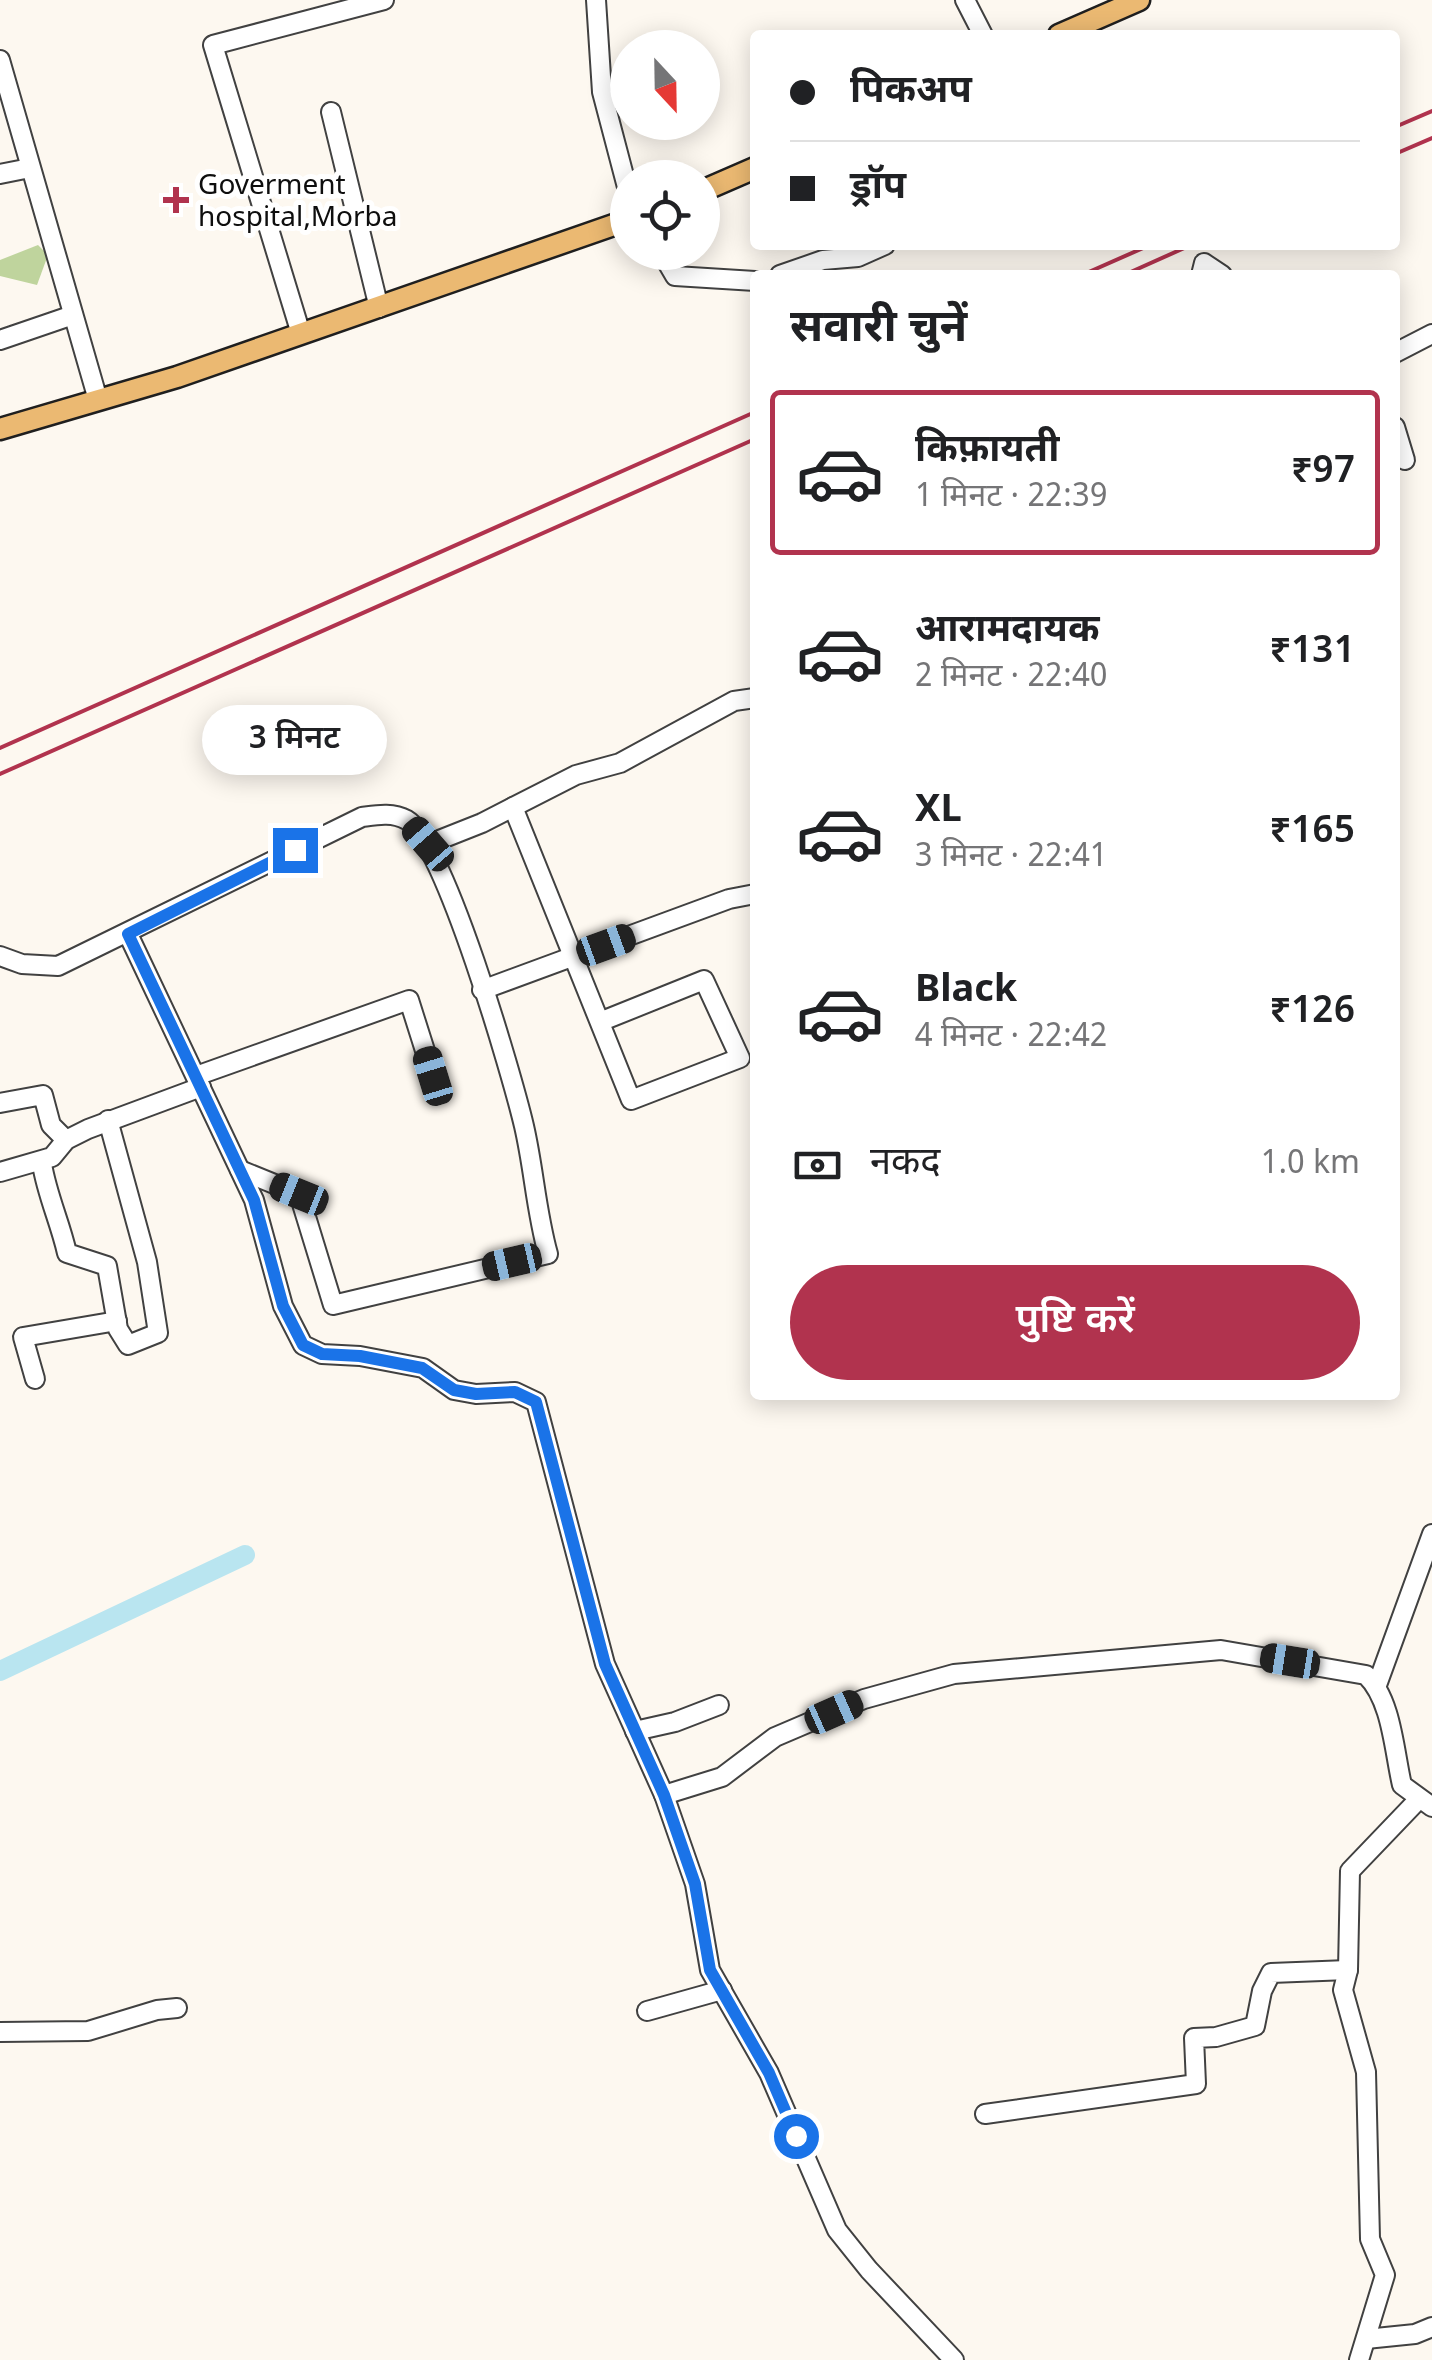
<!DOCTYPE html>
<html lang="hi">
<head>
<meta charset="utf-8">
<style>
  body { margin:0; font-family:Georgia,"Noto Sans Devanagari",serif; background:#f2f2f2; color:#202124; height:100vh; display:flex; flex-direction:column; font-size:38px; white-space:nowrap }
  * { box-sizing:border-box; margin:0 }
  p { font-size:32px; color:#757577 }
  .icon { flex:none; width:55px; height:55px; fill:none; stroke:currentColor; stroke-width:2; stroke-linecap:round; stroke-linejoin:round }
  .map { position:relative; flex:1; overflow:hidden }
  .details { position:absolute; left:750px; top:270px; width:650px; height:1130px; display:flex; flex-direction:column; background:#fff; border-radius:10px; box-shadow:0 5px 25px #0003 }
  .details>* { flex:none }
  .guide { position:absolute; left:750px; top:30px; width:650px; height:220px; border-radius:10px; box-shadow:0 5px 25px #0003; display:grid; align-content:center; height:220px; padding:0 40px; background:#fff }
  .needle { width:65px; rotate:158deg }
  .fabs { position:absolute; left:610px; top:30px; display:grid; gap:20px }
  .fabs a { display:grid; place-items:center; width:110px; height:110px; border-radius:50%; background:#fff; box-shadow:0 5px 25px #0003; font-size:50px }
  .end { position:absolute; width:45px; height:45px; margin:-22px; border:12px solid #1a73e8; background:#fff; box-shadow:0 0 0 5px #fff }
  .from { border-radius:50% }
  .bubble { position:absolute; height:70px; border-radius:35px; background:#fff; box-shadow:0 5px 25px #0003; font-size:32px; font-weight:600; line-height:70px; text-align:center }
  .car { position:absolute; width:30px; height:60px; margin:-30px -15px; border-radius:12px; box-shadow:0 0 8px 2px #0007; background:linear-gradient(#222 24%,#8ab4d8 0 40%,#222 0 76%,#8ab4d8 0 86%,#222 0) }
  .guide b { display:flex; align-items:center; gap:35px; height:95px; font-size:38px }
  .guide b+b { border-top:2px solid #e0e0e0 }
  .guide i { width:25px; height:25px; background:#202124 }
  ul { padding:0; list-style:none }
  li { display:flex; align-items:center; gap:30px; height:165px; margin:0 20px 15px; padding:0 20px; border:5px solid transparent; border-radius:10px }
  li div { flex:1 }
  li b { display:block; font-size:38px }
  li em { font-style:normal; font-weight:600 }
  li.active { border-color:#b1334e }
  li>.icon { width:90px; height:90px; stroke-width:1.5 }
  h2 { padding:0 40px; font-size:45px; line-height:120px }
  .pay { display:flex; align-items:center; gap:25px; height:110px; padding:0 40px; font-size:38px }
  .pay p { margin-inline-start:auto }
  .primary-button { display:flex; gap:20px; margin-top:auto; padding:20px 40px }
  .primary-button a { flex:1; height:115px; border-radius:60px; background:#b1334e; color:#fff; font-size:40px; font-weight:600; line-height:115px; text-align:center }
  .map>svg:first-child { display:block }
  .forest { fill:#bfd49d }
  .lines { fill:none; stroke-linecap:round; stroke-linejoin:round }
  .river { stroke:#b9e5f0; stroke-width:20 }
  .minor-casing { stroke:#414141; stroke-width:22 }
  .major-casing { stroke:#1f1f1f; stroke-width:25 }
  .minor { stroke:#fff; stroke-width:18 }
  .major { stroke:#ebb972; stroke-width:20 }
  .rail { stroke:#b1334e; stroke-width:4 }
  .route { stroke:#1a73e8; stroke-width:12 }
  .poi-dot { fill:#b1334e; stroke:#fff; stroke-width:4 }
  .labels { text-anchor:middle; stroke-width:10; stroke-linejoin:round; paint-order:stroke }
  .poi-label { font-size:28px; fill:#0e0e0e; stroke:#fff; text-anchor:start }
</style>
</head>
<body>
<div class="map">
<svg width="1432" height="2360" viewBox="0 0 1432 2360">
  <rect width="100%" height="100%" fill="#fdf8f0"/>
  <path class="forest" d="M38 245 48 255 37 285 0 276V260Z"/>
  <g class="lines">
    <path class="river" d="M0 1671 245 1555"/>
    <defs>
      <g id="minor">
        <path d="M596 0 602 92 628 191"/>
        <path d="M965 0 983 35"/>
        <path d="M0 60 98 400"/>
        <path d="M331 112 379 308"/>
        <path d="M0 174 30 168"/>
        <path d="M661 252 675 276 755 281"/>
        <path d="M780 275 823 260 858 257 885 245"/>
        <path d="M1201 275 1204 263 1222 275"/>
        <path d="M301 334 213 45 384 0"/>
        <path d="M0 340 73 315"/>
        <path d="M1395 353 1432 334"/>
        <path d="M1395 427 1405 460"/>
        <path d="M513 807 631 1100 740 1058 704 980 602 1021"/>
        <path d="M429 844 482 823 576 775 620 763 734 701 755 698"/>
        <path d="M128 934 254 1200 283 1306 303 1345 322 1354 360 1356 423 1368 454 1390 476 1394 515 1392 536 1402 605 1664 664 1795 695 1884 710 1970 769 2073 837 2230 869 2270 954 2360"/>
        <path d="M0 956 22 964 58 966 362 817C377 815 392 812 407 820 444 841 512 1075 524 1126 534 1169 536 1211 548 1254L333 1305 299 1194 240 1170"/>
        <path d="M482 990 729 899 755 894"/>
        <path d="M196 1076 409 1000 433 1076"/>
        <path d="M0 1103 43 1095 51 1125 66 1140"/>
        <path d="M42 1164C47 1195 60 1222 67 1253L107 1266 118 1329 128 1345 158 1333 147 1262 108 1120"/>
        <path d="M0 1172 52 1157 66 1140 88 1129 201 1087"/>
        <path d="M35 1379 23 1337 117 1321"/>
        <path d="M1377 1685 1432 1534"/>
        <path d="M635 1731 675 1722 719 1705"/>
        <path d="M664 1795 722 1777 775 1737 864 1699 954 1674 1221 1650 1366 1675C1392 1700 1394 1751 1402 1785L1432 1807"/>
        <path d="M647 2011 722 1990"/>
        <path d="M0 2032 88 2031 157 2010 177 2008"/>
        <path d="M985 2114 1196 2084 1194 2038 1216 2037 1255 2026 1262 1991 1271 1973 1348 1970"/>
        <path d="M1366 2339 1415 2334 1432 2327"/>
        <path d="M1359 2360 1385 2275 1370 2239 1366 2072 1343 1990 1348 1970 1350 1871 1418 1800"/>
      </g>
      <g id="major">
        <path d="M1059 35 1139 0"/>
        <path d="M702 191 755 168"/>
        <path d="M0 429 177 377 628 220"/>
      </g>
    </defs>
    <use href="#minor" class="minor-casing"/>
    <use href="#major" class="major-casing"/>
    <use href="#minor" class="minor"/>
    <use href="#major" class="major"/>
    <g class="rail">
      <path d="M1395 127 1432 111"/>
      <path d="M1395 154 1432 138"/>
      <path d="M1082 275 1150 245"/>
      <path d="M1124 275 1191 245"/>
      <path d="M0 748 755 412"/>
      <path d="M0 774 755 439"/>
    </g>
  </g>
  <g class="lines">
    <path class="route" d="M295 850 128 934 254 1200 283 1306 303 1345 322 1354 360 1356 422 1368 454 1390 476 1394 515 1392 536 1402 605 1664 664 1795 695 1884 710 1970 769 2073 796 2136"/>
  </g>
  <path class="poi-dot" d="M171 185h10v10h10v10h-10v10h-10v-10h-10v-10h10z"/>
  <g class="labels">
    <g class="poi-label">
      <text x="198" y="194">Goverment<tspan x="198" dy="32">hospital,Morba</tspan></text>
    </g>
  </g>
</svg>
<div class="fabs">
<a><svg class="needle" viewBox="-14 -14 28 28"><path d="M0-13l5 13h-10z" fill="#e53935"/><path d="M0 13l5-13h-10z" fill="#757577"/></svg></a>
<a><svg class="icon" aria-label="locate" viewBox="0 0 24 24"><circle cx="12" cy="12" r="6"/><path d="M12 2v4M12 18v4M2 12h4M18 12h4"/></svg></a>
</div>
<i class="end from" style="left:796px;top:2136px"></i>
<i class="end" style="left:295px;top:850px"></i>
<div class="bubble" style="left:202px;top:705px;width:185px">3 मिनट</div>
<i class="car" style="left:428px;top:844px;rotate:319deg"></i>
<i class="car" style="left:606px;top:945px;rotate:70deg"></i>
<i class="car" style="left:433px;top:1076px;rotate:343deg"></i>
<i class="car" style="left:299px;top:1194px;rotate:292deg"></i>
<i class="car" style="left:512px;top:1262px;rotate:257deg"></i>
<i class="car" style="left:1290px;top:1661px;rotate:279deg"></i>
<i class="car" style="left:834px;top:1712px;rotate:66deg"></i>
<div class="guide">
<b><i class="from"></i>पिकअप</b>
<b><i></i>ड्रॉप</b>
</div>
<section class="details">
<h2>सवारी चुनें</h2>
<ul>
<li class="active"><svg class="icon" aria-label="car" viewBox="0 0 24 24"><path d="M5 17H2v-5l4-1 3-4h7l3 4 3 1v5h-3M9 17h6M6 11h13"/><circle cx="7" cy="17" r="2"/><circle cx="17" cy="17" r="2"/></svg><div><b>किफ़ायती</b><p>1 मिनट · 22:39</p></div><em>₹97</em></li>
<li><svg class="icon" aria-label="car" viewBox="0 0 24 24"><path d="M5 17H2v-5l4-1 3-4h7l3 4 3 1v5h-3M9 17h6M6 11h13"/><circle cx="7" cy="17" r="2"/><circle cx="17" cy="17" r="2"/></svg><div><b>आरामदायक</b><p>2 मिनट · 22:40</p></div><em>₹131</em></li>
<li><svg class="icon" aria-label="car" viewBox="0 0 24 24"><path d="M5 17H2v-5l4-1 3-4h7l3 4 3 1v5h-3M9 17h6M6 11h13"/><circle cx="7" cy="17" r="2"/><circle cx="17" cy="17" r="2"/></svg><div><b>XL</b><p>3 मिनट · 22:41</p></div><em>₹165</em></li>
<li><svg class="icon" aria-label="car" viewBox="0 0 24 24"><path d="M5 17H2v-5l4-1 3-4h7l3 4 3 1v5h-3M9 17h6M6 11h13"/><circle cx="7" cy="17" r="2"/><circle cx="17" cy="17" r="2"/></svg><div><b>Black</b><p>4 मिनट · 22:42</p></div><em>₹126</em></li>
</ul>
<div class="pay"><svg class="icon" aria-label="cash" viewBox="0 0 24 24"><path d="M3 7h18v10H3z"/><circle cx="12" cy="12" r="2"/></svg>नकद<p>1.0 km</p></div>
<div class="primary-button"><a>पुष्टि करें</a></div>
</section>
</div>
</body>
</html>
